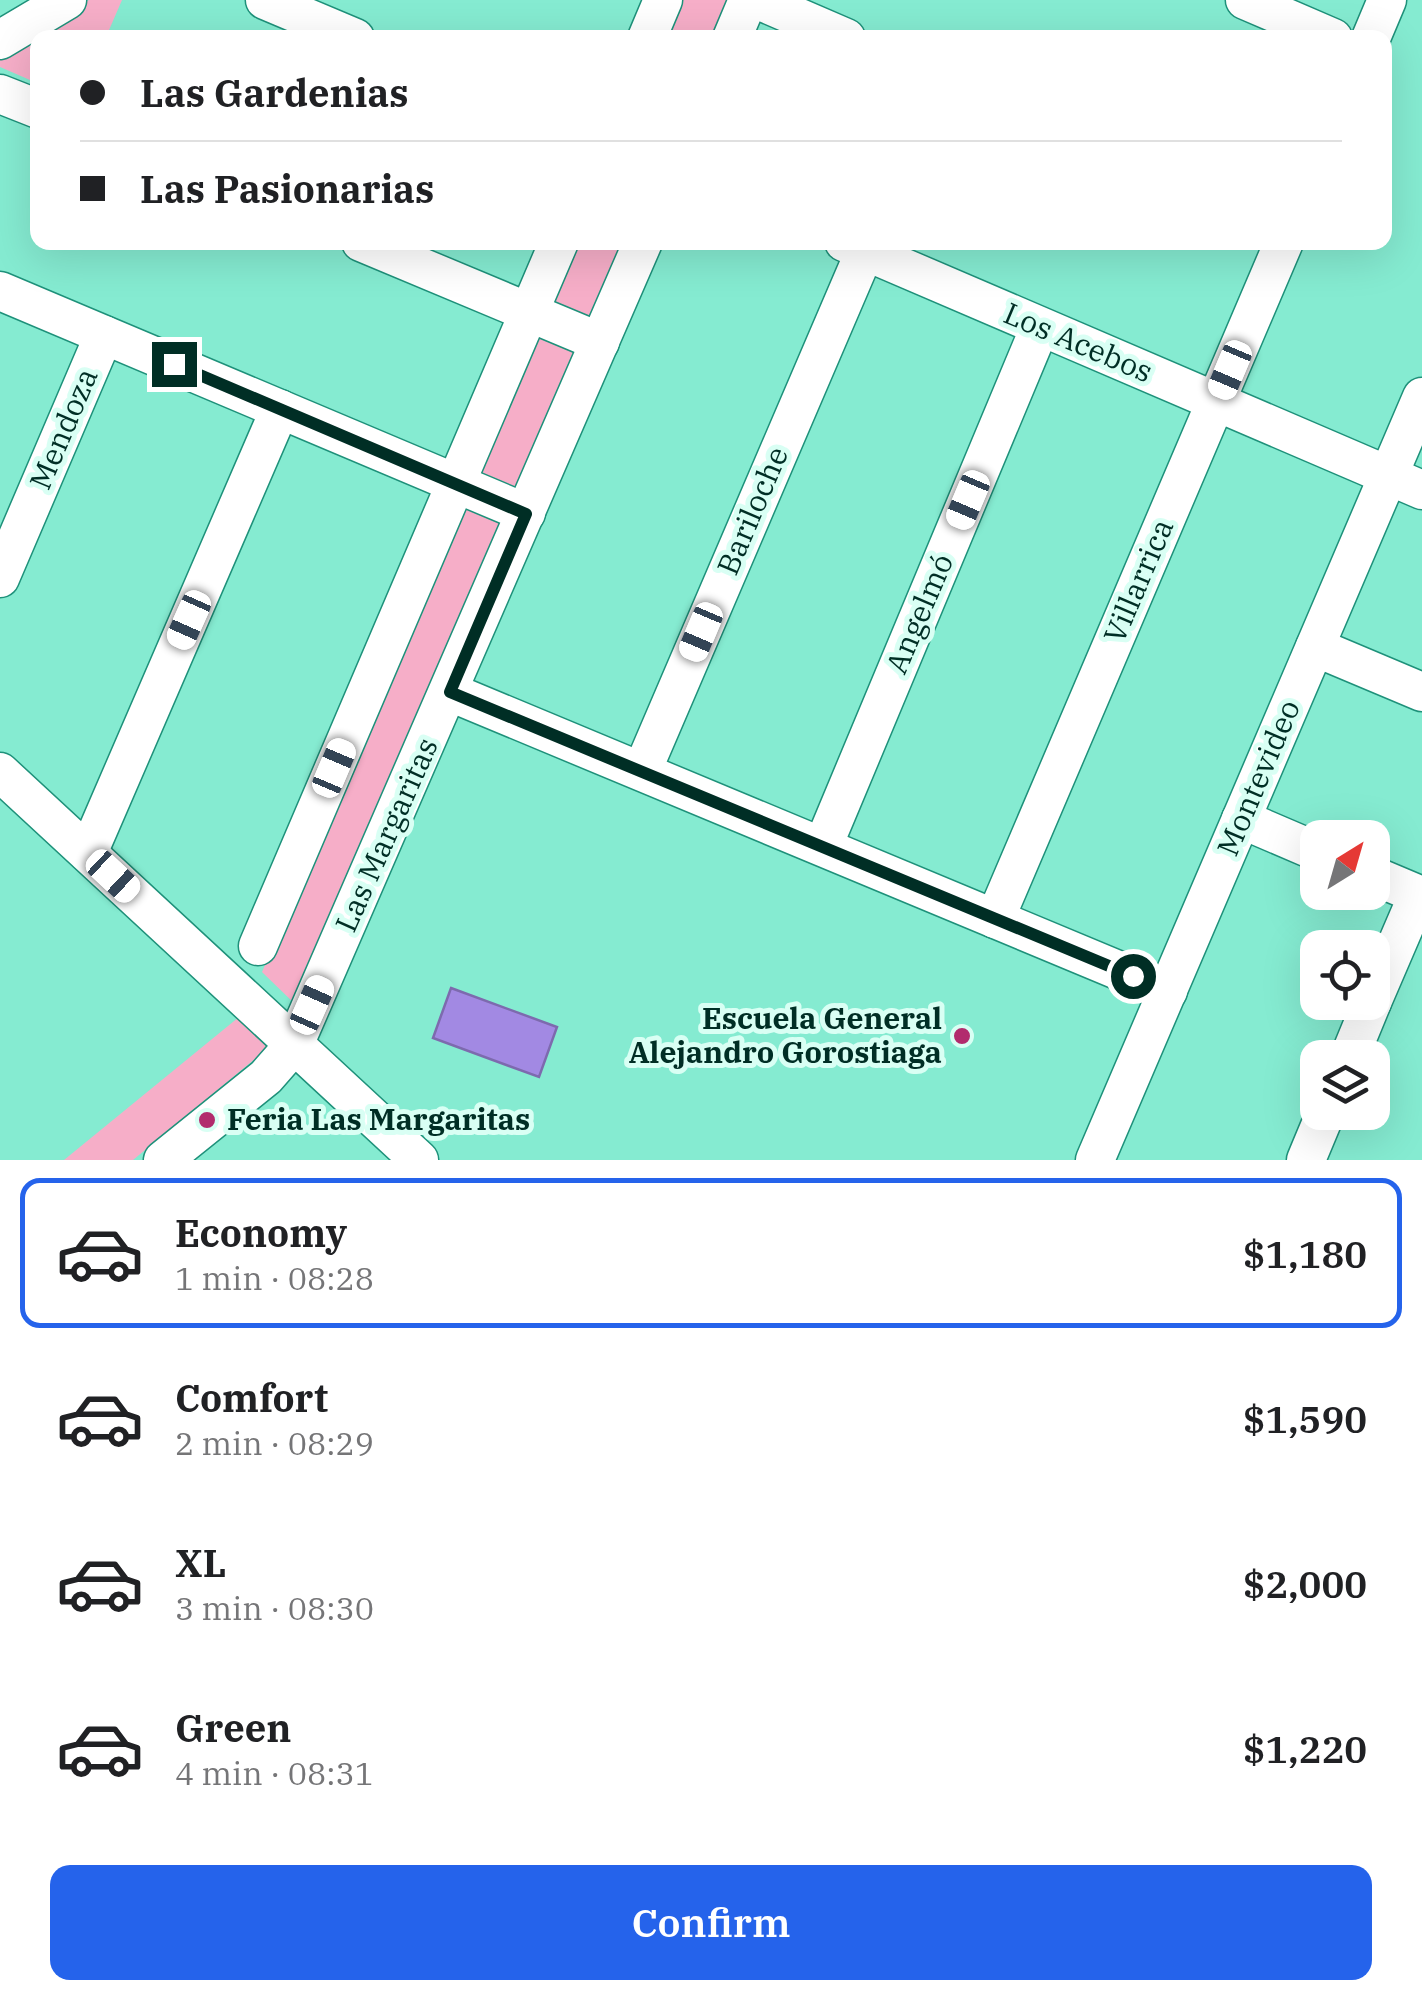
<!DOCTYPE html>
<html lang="en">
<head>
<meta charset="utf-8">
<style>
  body { margin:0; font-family:"IBM Plex Serif",serif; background:#f2f2f2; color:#202124; height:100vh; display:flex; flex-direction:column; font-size:38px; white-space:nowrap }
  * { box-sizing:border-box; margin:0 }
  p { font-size:32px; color:#757577 }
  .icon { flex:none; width:55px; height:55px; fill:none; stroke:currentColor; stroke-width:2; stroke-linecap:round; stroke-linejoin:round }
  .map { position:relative; height:1160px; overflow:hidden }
  .panel { display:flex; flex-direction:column; background:#fff; flex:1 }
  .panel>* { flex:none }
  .top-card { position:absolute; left:30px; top:30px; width:1362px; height:220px; border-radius:20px; box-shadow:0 10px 40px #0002; display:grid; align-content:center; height:220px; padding:0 50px; background:#fff }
  .needle { width:65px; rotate:37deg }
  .tools { position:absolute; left:1300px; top:820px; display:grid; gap:20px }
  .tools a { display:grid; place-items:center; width:90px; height:90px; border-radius:20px; background:#fff; box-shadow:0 10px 40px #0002; font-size:50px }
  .end { position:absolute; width:45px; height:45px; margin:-22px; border:12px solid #002e25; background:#fff; box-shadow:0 0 0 5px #fff }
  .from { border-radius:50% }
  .car { position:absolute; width:30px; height:60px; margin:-30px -15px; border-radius:12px; box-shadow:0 0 8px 2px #0007; background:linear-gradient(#fff 24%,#345 0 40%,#fff 0 76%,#345 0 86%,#fff 0) }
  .top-card b { display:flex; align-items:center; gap:35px; height:95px; font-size:38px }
  .top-card b+b { border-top:2px solid #e0e0e0 }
  .top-card i { width:25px; height:25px; background:#202124 }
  ul { padding:18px 0 0; list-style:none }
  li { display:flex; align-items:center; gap:30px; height:150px; margin:0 20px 15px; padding:0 30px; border:5px solid transparent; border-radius:20px }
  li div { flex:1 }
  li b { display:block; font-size:38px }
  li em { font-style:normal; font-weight:600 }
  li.active { border-color:#2563eb }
  li>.icon { width:90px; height:90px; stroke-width:1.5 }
  .button { display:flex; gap:20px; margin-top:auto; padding:20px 50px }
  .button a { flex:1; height:115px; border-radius:20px; background:#2563eb; color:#fff; font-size:40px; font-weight:600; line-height:115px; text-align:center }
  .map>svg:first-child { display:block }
  .green { fill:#f6aec8 }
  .building { fill:#a289e3; stroke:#7d6aae; stroke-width:2.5 }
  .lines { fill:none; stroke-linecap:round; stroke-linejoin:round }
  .minor-casing { stroke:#1e917a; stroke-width:41 }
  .minor { stroke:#fff; stroke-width:38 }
  .route { stroke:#002e25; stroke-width:12 }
  .poi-dot { fill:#b22b6d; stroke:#d9fff4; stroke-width:4 }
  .labels { text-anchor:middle; stroke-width:10; stroke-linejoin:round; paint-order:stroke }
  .street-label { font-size:30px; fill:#002e25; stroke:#d9fff4 }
  .poi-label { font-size:30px; font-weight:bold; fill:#002e25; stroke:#d9fff4; text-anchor:end }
</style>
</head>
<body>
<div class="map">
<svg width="1422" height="1160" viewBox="0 0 1422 1160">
  <rect width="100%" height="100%" fill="#85ebd1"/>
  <g class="green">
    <path d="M89 0H122L106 37 38 38 37 83 0 67V45Z"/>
    <path d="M678 0H729L713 37 662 38Z"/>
    <path d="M574 243H625L296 1005 262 972Z"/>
    <path d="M239 1017 268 1048 133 1160H64Z"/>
  </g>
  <path class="building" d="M451 988 557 1027 539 1077 433 1038Z"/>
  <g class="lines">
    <defs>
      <g id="minor">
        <path d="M265 0 355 38"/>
        <path d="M758 0 846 38"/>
        <path d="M1245 0 1333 38"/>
        <path d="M647 38 663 0"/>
        <path d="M732 38 748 0"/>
        <path d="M1371 38 1387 0"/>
        <path d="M0 40 67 0"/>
        <path d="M0 94 38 109"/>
        <path d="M361 242 600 342"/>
        <path d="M844 242 1422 490"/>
        <path d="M0 291 526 513"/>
        <path d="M0 578 104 335"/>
        <path d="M1315 647 1422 692"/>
        <path d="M450 692 1168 991"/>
        <path d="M642 771 865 251"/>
        <path d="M0 772 419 1160"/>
        <path d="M1241 819 1318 852"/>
        <path d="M823 846 1040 327"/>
        <path d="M88 853 280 409"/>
        <path d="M1372 875 1422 896"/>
        <path d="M995 919 1284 242"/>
        <path d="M258 946 559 242"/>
        <path d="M1372 1002 1418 895"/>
        <path d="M1349 1058 1372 1002"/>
        <path d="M163 1160 266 1077 294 1045 643 242"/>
        <path d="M1095 1160 1422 397"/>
        <path d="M1306 1160 1326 1112"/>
      </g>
    </defs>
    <use href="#minor" class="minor-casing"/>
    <use href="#minor" class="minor"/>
  </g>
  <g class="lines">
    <path class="route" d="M174 364 526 514 450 692 1133 976"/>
  </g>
  <g class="poi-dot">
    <circle cx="962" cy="1036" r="10"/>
    <circle cx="207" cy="1120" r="10"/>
  </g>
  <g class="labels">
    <g class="street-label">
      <text transform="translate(1078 343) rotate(23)" y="10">Los Acebos</text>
      <text transform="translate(64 429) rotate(-67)" y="10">Mendoza</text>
      <text transform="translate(753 511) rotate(-67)" y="10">Bariloche</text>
      <text transform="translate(1139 581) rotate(-67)" y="10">Villarrica</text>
      <text transform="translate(920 614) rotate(-67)" y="10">Angelmó</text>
      <text transform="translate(1259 778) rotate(-67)" y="10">Montevideo</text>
      <text transform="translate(387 835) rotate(-66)" y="10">Las Margaritas</text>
    </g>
    <g class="poi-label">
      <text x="942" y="1029">Escuela General<tspan x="942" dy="34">Alejandro Gorostiaga</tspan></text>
      <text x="227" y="1130" text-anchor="start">Feria Las Margaritas</text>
    </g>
  </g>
</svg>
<div class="tools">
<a><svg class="needle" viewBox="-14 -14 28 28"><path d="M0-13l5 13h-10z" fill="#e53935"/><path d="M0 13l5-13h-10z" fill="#757577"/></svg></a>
<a><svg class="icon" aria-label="locate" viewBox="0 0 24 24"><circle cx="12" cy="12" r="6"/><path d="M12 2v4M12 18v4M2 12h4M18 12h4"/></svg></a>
<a><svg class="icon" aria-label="layers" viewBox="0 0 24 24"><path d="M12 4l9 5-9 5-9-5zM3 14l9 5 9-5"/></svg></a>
</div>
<i class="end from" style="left:1133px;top:976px"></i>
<i class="end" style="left:174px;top:364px"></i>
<i class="car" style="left:1230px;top:370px;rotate:203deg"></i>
<i class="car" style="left:968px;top:500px;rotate:203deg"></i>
<i class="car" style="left:189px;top:620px;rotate:204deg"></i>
<i class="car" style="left:701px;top:632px;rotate:203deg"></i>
<i class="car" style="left:334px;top:768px;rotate:23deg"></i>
<i class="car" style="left:113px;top:876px;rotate:133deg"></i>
<i class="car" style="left:312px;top:1005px;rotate:24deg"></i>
<div class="top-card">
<b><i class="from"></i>Las Gardenias</b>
<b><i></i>Las Pasionarias</b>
</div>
</div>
<section class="panel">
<ul>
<li class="active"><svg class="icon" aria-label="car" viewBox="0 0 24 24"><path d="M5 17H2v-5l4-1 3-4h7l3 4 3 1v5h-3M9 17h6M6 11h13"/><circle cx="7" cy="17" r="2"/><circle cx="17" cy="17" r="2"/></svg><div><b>Economy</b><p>1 min · 08:28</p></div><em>$1,180</em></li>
<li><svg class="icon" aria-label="car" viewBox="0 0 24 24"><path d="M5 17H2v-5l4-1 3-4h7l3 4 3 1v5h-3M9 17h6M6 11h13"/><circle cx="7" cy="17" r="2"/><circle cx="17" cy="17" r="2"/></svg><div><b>Comfort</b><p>2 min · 08:29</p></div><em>$1,590</em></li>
<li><svg class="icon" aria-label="car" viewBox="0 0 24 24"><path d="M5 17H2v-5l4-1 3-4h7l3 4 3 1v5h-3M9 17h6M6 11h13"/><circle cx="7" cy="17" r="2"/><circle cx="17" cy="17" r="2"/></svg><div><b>XL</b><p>3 min · 08:30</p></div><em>$2,000</em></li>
<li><svg class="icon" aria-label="car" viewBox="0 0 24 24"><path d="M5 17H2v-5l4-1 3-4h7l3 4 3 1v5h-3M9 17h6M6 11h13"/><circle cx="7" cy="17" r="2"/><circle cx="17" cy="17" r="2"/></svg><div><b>Green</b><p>4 min · 08:31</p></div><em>$1,220</em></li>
</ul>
<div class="button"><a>Confirm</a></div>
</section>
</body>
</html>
